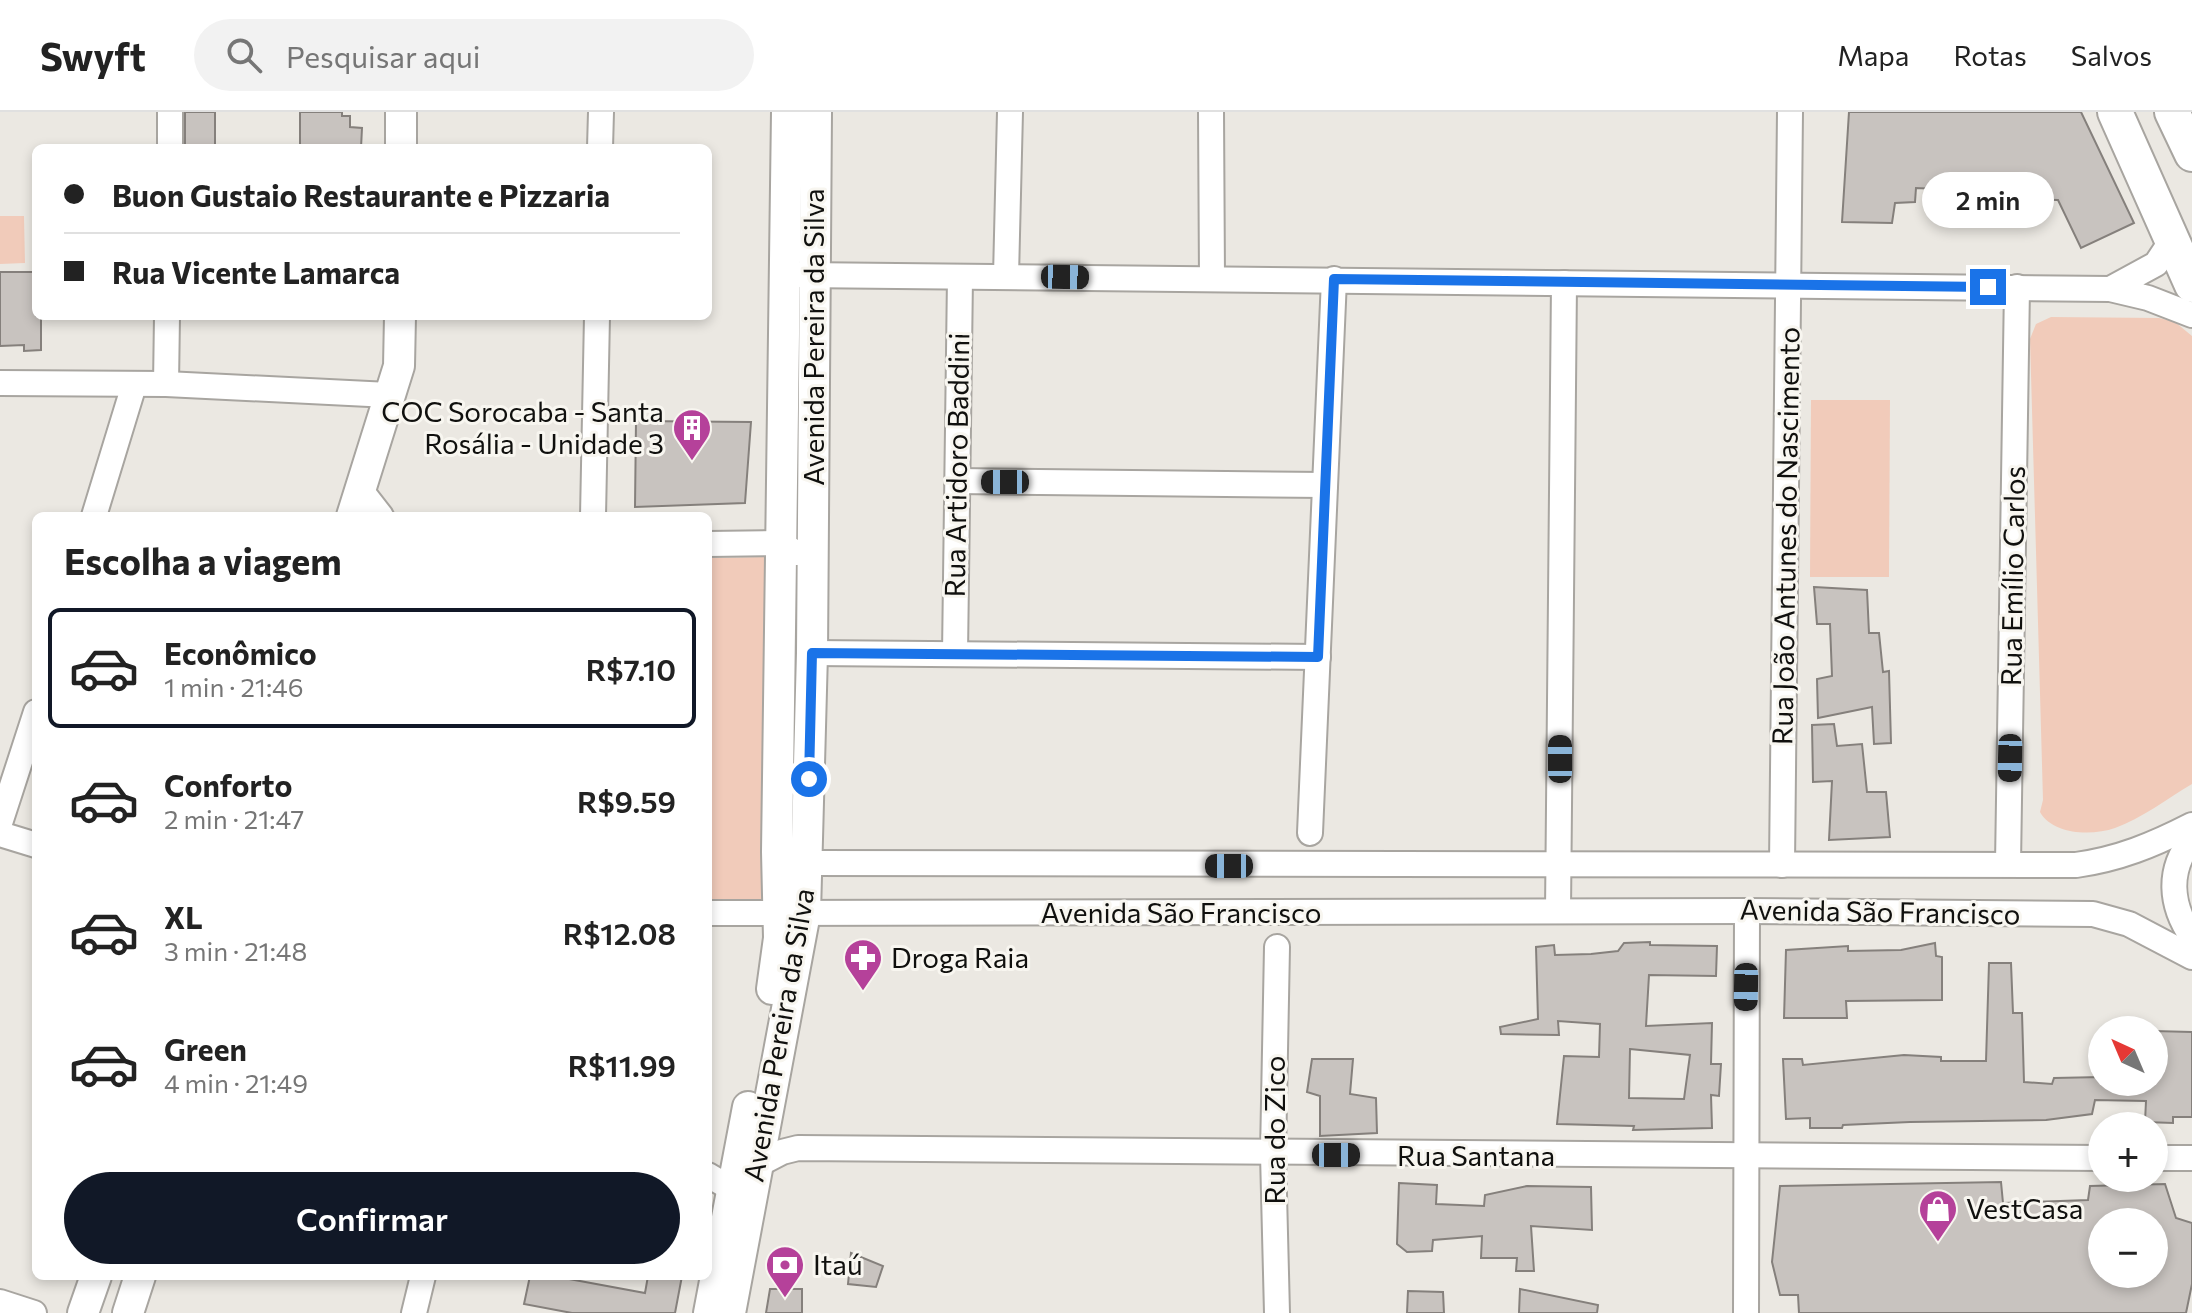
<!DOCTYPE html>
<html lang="pt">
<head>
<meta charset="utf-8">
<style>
  body { margin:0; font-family:Commissioner,sans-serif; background:#f2f2f2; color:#222; height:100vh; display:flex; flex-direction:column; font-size:30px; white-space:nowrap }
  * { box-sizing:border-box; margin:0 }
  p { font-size:26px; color:#767676 }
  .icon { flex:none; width:44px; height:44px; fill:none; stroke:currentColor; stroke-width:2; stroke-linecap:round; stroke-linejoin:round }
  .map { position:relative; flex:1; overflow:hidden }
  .details { position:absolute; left:32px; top:400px; width:680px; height:768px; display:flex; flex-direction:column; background:#fff; border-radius:12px; box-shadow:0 4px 12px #0003 }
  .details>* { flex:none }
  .hud { position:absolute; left:32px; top:32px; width:680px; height:176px; border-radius:12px; box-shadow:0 4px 12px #0003; display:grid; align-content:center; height:176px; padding:0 32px; background:#fff }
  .needle { width:52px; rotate:316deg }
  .fabs { position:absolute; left:2088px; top:904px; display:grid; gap:16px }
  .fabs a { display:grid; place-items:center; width:80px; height:80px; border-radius:50%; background:#fff; box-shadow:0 4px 12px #0003; font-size:40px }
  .end { position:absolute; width:36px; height:36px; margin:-18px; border:10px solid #1a73e8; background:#fff; box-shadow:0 0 0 4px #fff }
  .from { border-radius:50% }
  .bubble { position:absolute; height:56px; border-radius:28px; background:#fff; box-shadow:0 4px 12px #0003; font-size:26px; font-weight:600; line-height:56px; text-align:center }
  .car { position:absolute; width:24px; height:48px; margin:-24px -12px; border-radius:10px; box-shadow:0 0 6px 2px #0007; background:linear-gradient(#222 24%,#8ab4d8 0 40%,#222 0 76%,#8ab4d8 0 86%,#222 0) }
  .hud b { display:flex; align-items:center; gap:28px; height:76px; font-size:30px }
  .hud b+b { border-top:2px solid #e0e0e0 }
  .hud i { width:20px; height:20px; background:#222 }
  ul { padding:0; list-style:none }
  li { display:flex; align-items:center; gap:24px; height:120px; margin:0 16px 12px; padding:0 16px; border:4px solid transparent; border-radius:12px }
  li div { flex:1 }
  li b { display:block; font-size:30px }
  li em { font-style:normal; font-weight:600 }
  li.selected { border-color:#111827 }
  li>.icon { width:72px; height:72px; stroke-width:1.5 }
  h2 { padding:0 32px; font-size:36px; line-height:96px }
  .primary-button { display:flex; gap:16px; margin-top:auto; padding:16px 32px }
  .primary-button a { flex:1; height:92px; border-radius:48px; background:#111827; color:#fff; font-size:32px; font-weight:600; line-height:92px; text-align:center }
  header { display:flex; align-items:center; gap:48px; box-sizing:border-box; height:112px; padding:0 40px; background:#fff; border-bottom:2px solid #e0e0e0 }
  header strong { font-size:38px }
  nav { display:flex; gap:44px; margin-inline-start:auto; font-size:28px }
  .search { width:560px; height:72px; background:#f2f2f2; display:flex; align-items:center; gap:20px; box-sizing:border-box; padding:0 28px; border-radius:44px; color:#767676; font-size:30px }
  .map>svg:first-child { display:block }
  .green { fill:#f1cbba }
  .building { fill:#c8c3bf; stroke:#85807c; stroke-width:2; fill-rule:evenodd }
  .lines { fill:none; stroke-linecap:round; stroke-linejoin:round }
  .minor-casing { stroke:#a8a5a0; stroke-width:28 }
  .major-casing { stroke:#a8a5a0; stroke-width:34 }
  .highway-casing { stroke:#a8a5a0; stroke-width:38 }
  .minor { stroke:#fff; stroke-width:24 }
  .major { stroke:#fff; stroke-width:30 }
  .highway { stroke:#fff; stroke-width:34 }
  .route { stroke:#1a73e8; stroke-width:10 }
  .labels { text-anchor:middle; stroke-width:6; stroke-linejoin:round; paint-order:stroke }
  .street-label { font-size:28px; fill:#10100e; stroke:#f8f6f0 }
  .poi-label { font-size:28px; fill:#10100e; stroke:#f8f6f0; text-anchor:start }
</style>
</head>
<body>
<header>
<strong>Swyft</strong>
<div class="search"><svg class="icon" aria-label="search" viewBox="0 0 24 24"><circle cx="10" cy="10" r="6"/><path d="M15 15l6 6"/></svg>Pesquisar aqui</div>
<nav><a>Mapa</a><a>Rotas</a><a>Salvos</a></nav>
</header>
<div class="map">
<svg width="2192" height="1201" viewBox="0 0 2192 1201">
  <rect width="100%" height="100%" fill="#ebe8e2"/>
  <g class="green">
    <path d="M0 104H24L25 151 0 152Z"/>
    <path d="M2051 205 2159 206 2175 210 2192 224V672C2168 686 2141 707 2115 716 2092 724 2053 723 2040 700L2043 688 2030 227 2036 212Z"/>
    <path d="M1811 288H1890L1889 465H1810Z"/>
    <path d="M767 445 764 788 708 787V446Z"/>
  </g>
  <g class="building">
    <rect x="185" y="0" width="30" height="36"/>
    <path d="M300 0H342V4H350V15L362 16 361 36H300Z"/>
    <path d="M1849 0H2081L2134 111 2081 136 2058 88 2007 87 2005 80 1916 76 1915 90 1895 91 1892 111 1842 110Z"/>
    <path d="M0 160H36V204H41V238L24 239V233L0 234Z"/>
    <path d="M636 309 751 310 745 391 635 395Z"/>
    <path d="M1814 475 1867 478 1869 521H1879L1883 560 1889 559 1891 631 1874 632 1872 595 1818 606 1817 567 1832 564 1830 512H1817Z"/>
    <path d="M1834 612 1837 634 1862 632 1867 680H1886L1890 725 1829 728 1832 669 1813 670 1812 613Z"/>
    <path d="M1650 830V833L1717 834 1716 864 1649 863 1646 914 1712 911 1711 952H1721L1719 984 1711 983 1712 1016 1633 1018 1634 1014 1557 1012 1564 944 1599 945 1600 912 1558 909 1559 923 1501 922 1500 915 1538 907 1536 835 1554 833 1555 843 1591 842 1618 839 1624 831ZM1630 937 1690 943 1684 987 1629 986Z"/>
    <path d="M1935 831 1936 844 1942 845V888L1846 889 1847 906H1784L1786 838 1848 834V839L1901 838Z"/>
    <path d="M1989 851H2011L2013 901H2022L2024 970 2052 972 2054 966 2102 965V970H2154V919L2192 920V1005H2173V1011L2145 1010 2146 989 2095 988 2092 1002 2046 1008 1910 1010 1843 1013 1842 1016H1810V1006L1786 1007 1783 947H1802L1803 953 1904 943 1941 945V949H1986Z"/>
    <path d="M1312 947H1353L1350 982 1376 986 1377 1021 1320 1024V984L1307 980Z"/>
    <path d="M2001 1070 2003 1091 2088 1088 2090 1074 2165 1072 2176 1106 2192 1111V1172L2186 1201H1799L1798 1183H1780L1772 1150 1780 1074ZM2102 1110H2154V1162H2102Z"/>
    <path d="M1399 1071 1437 1073 1436 1092 1484 1094 1485 1083 1527 1074 1591 1075 1592 1118 1531 1114 1534 1159H1516L1517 1146H1481L1482 1124 1433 1128 1432 1139 1407 1140 1397 1132Z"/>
    <path d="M851 1141 883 1154 876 1175 848 1172Z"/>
    <path d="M530 1164H553L645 1181 648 1164H682L675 1201H572L524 1192Z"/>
    <path d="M770 1177H802V1201H766Z"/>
    <path d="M1520 1177 1598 1193 1597 1201H1519Z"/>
    <path d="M1408 1179 1443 1180 1444 1201H1407Z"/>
  </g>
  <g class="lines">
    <defs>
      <g id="minor">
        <path d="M1211 0 1212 167"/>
        <path d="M170 36V0"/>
        <path d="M600 36 601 0"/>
        <path d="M2174 125 2156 152 2110 177 2148 186 2192 203"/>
        <path d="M800 163 2110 177"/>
        <path d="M1006 164 1010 0"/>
        <path d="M0 271 166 272 389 283"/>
        <path d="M166 272 167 204"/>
        <path d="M957 369 1325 373"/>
        <path d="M360 377 381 404"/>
        <path d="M94 404 134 273"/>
        <path d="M593 404 597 204"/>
        <path d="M708 432 780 431 796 441"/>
        <path d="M812 541 1318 545"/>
        <path d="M955 542 960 165"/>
        <path d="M0 711 36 600"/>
        <path d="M1310 721 1334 167"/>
        <path d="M0 722 36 733"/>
        <path d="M2192 727C2167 758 2170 793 2192 825"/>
        <path d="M807 751 2076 753C2119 747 2153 733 2192 713"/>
        <path d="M2008 752 2017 175"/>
        <path d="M1782 753 1790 0"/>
        <path d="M1558 799 1564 171"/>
        <path d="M708 801 1747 799 2093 802 2129 812 2192 845"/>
        <path d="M1277 835 1273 1042 1277 1201"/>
        <path d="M2154 1046H2192"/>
        <path d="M757 1053 782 1040 798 1036 2102 1046"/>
        <path d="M708 1063 730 1076"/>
        <path d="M0 1190 34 1201"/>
        <path d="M414 1201 423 1164"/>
        <path d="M1746 1201 1747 799"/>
      </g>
      <g id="major">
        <path d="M401 0V36"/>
        <path d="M352 404 399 254 400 204"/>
        <path d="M772 877 779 826 777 740 787 0"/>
        <path d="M83 1201 96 1164"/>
        <path d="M128 1201 140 1164"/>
        <path d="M709 1201 748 995"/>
        <path d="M730 1201 805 801 812 541 816 0"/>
      </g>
      <g id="highway">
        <path d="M2115 0 2192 173"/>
        <path d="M2172 0 2192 42"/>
      </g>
    </defs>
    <use href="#minor" class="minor-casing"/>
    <use href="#major" class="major-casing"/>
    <use href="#highway" class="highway-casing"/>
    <use href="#minor" class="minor"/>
    <use href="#major" class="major"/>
    <use href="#highway" class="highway"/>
  </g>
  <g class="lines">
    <path class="route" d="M809 667 812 541 1318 545 1334 167 1988 175"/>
  </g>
  <defs>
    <symbol id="building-pin" viewBox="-11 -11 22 30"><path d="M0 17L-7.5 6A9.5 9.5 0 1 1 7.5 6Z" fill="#b5419a" stroke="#f8f6f0"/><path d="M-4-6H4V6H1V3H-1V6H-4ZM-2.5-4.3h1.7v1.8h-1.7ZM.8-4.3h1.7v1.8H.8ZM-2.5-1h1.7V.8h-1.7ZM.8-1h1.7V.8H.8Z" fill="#fff"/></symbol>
    <symbol id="pharmacy-pin" viewBox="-11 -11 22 30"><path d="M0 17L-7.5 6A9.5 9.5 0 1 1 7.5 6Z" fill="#b5419a" stroke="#f8f6f0"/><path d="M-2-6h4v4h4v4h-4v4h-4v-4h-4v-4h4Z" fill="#fff"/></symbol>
    <symbol id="shop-pin" viewBox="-11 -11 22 30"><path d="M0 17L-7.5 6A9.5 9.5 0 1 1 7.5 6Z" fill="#b5419a" stroke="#f8f6f0"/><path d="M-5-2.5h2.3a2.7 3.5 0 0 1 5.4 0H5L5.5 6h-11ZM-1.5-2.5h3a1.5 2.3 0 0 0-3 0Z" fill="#fff"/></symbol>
    <symbol id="bank-pin" viewBox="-11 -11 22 30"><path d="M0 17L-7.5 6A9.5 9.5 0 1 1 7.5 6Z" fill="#b5419a" stroke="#f8f6f0"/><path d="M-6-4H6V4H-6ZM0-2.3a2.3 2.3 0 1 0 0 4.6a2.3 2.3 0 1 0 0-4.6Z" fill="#fff"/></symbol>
  </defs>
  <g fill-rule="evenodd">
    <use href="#building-pin" x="670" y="294" width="44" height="60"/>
    <use href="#pharmacy-pin" x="841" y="824" width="44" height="60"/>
    <use href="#shop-pin" x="1916" y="1075" width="44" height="60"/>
    <use href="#bank-pin" x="763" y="1131" width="44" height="60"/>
  </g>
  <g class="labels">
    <g class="street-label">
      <text transform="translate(814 225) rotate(-90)" y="10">Avenida Pereira da Silva</text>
      <text transform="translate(957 353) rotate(-89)" y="10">Rua Artidoro Baddini</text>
      <text transform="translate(1786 424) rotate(-89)" y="10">Rua João Antunes do Nascimento</text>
      <text transform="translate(2013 464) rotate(-89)" y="10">Rua Emílio Carlos</text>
      <text transform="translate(1880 800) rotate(1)" y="10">Avenida São Francisco</text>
      <text x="1181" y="811">Avenida São Francisco</text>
      <text transform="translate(779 923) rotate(-80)" y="10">Avenida Pereira da Silva</text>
      <text transform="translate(1275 1018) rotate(-90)" y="10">Rua do Zico</text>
      <text x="1476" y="1054">Rua Santana</text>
    </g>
    <g class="poi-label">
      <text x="664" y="310" text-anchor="end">COC Sorocaba - Santa<tspan x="664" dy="32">Rosália - Unidade 3</tspan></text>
      <text x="891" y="856">Droga Raia</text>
      <text x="1966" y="1107">VestCasa</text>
      <text x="813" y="1163">Itaú</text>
    </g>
  </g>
</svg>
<div class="fabs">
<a><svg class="needle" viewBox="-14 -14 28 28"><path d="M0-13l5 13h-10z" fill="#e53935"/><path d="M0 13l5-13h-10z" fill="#767676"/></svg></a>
<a>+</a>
<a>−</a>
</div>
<i class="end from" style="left:809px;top:667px"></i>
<i class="end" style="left:1988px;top:175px"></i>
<div class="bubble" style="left:1922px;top:60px;width:132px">2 min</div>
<i class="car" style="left:1065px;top:165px;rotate:91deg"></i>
<i class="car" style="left:1005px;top:370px;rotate:270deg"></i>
<i class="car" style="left:2010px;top:646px;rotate:181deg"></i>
<i class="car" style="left:1560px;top:647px;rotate:0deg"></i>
<i class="car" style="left:1229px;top:754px;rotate:270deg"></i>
<i class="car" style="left:1746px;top:875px;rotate:181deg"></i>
<i class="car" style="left:1336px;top:1043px;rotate:90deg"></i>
<div class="hud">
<b><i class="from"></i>Buon Gustaio Restaurante e Pizzaria</b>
<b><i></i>Rua Vicente Lamarca</b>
</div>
<section class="details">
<h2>Escolha a viagem</h2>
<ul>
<li class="selected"><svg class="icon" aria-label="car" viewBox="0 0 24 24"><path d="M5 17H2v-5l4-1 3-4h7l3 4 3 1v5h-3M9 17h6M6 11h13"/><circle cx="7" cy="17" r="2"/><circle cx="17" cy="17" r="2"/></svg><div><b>Econômico</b><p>1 min · 21:46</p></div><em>R$7.10</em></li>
<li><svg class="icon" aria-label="car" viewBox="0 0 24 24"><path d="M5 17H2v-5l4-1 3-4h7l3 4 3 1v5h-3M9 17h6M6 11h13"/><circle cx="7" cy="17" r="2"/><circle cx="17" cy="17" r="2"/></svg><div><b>Conforto</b><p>2 min · 21:47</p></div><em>R$9.59</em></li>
<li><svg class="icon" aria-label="car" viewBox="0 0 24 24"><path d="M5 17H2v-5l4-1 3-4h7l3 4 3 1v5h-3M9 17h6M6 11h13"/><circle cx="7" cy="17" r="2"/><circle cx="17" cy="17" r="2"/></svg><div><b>XL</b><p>3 min · 21:48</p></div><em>R$12.08</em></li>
<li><svg class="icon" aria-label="car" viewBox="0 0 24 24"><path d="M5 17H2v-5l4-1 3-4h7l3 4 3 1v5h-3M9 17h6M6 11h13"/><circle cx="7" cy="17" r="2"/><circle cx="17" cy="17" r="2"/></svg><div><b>Green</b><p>4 min · 21:49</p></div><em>R$11.99</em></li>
</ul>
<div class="primary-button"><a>Confirmar</a></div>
</section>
</div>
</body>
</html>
